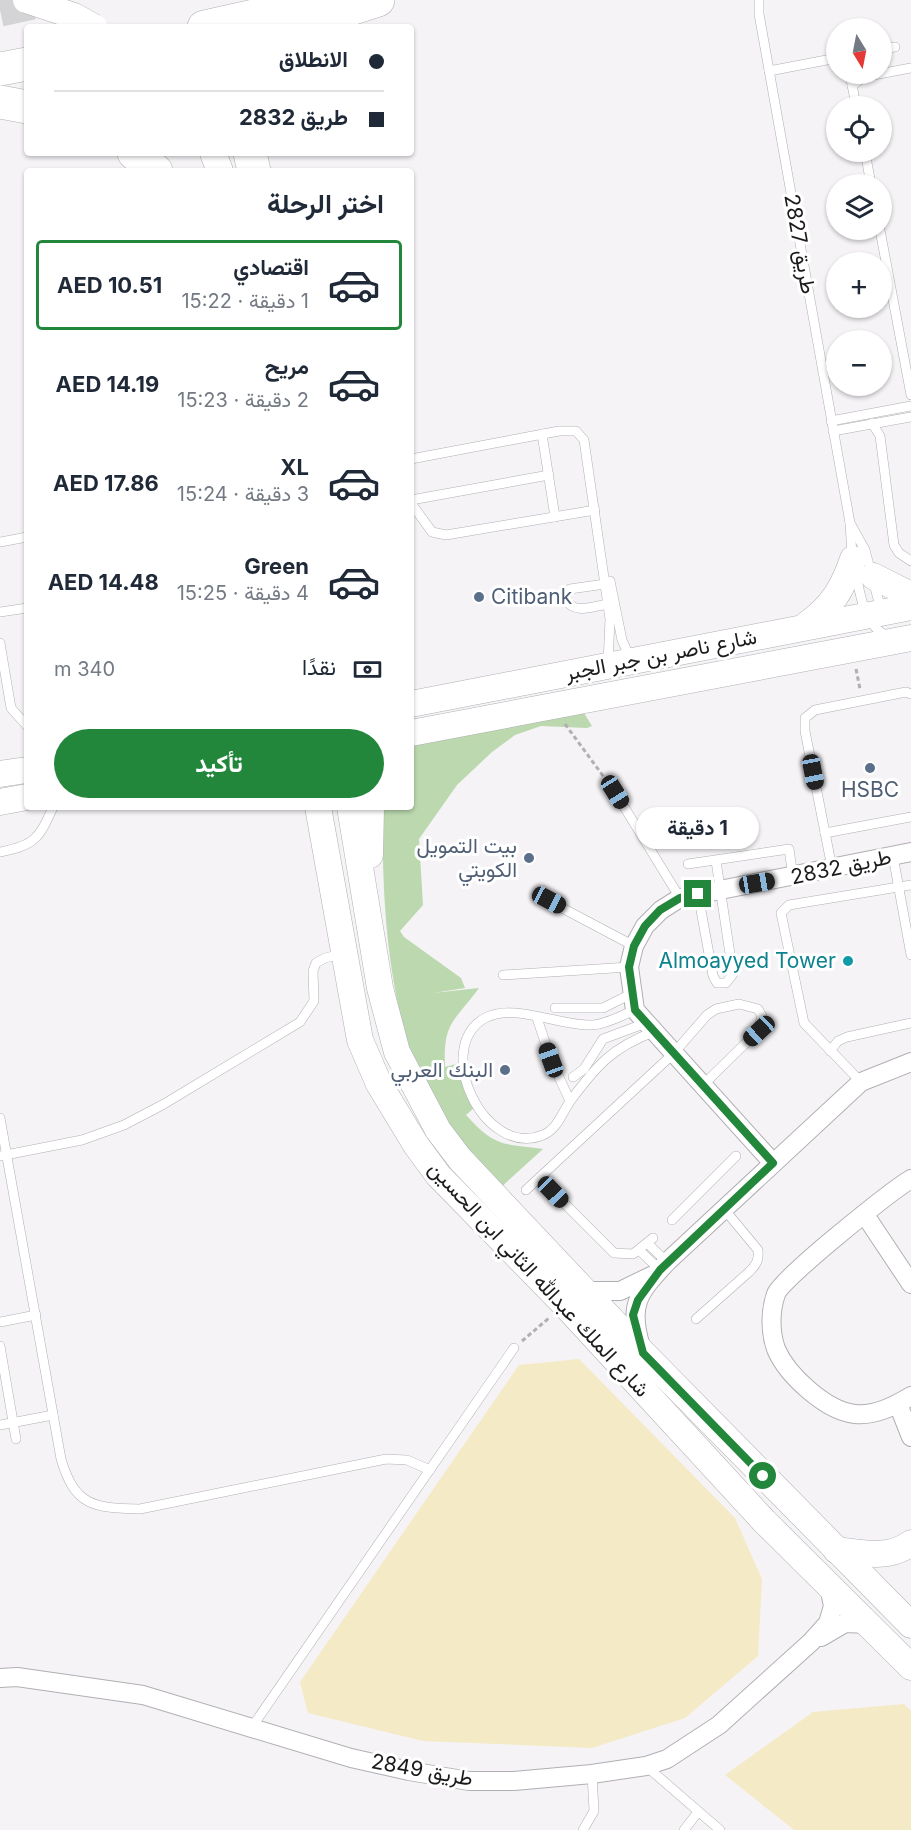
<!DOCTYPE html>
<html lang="ar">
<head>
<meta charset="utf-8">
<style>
  body { margin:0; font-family:Inter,Vazirmatn,sans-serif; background:#f6f6f7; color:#1f2937; direction:rtl; height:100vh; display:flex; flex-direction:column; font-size:22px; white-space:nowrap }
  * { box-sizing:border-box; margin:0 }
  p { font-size:20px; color:#747a83 }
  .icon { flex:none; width:33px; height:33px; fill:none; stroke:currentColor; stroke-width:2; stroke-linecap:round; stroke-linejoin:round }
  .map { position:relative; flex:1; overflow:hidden; direction:ltr }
  .side { position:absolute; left:24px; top:168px; width:390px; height:642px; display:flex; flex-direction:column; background:#fff; border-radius:6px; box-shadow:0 2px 4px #0004; direction:rtl }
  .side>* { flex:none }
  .banner { position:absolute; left:24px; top:24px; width:390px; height:132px; border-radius:6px; box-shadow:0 2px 4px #0004; direction:rtl; display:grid; align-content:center; height:132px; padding:0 30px; background:#fff }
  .needle { width:39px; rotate:170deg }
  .tools { position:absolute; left:826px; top:18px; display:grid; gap:12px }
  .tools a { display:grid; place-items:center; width:66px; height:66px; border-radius:50%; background:#fff; box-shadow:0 2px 4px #0004; font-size:30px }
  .end { position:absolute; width:27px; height:27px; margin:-14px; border:8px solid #22873b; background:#fff; box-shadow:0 0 0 3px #fff }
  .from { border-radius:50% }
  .bubble { position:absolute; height:42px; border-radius:21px; background:#fff; box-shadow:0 2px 4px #0004; font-size:20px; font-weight:700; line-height:42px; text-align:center; direction:rtl }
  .car { position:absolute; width:18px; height:36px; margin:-18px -9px; border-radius:8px; box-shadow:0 0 4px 2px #0007; background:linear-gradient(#222 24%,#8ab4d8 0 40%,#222 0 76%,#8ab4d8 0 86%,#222 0) }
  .banner b { display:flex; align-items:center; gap:21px; height:57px; font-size:22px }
  .banner b+b { border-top:2px solid #e0e1e3 }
  .banner i { width:15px; height:15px; background:#1f2937 }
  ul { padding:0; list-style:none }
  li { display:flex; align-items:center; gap:18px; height:90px; margin:0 12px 9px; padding:0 18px; border:3px solid transparent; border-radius:6px }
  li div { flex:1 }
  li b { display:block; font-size:22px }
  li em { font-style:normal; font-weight:700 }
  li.active { border-color:#22873b }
  li>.icon { width:54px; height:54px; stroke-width:1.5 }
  h2 { padding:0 30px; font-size:27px; line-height:72px }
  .pay { display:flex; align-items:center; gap:15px; height:66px; padding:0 30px; font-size:22px }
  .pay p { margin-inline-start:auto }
  .action { display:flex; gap:12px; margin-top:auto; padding:12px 30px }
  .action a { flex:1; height:69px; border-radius:36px; background:#22873b; color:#fff; font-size:24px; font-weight:700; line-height:69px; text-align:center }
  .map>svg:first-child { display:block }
  .green { fill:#bbd8af }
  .sand { fill:#f4eac5 }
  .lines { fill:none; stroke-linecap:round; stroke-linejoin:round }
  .highway-tunnel { stroke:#d4d3d5; stroke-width:33; stroke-dasharray:33 16; stroke-linecap:butt }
  .lane-casing { stroke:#b1afb3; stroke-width:10 }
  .street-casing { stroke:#b1afb3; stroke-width:20 }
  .secondary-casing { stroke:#b1afb3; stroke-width:27 }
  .highway-casing { stroke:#b1afb3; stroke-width:34 }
  .path { stroke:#b0afb1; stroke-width:3; stroke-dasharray:4.5 3; stroke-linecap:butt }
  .lane { stroke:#fff; stroke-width:9 }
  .street { stroke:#fff; stroke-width:18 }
  .secondary { stroke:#fff; stroke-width:26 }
  .highway { stroke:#fff; stroke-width:33 }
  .secondary-bridge-casing { stroke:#b1afb3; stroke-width:27; stroke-linecap:butt }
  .secondary-bridge { stroke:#fff; stroke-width:26 }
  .route { stroke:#22873b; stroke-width:8 }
  .service-dot { fill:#5c6f8a; stroke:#fff; stroke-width:2 }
  .culture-dot { fill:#0f9aa8; stroke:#fff; stroke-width:2 }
  .labels { text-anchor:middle; stroke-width:6; stroke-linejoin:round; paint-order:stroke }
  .street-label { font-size:21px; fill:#1b1b1c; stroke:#fff }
  .service-label { font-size:21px; fill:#4e5e75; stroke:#fff; text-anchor:end }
  .culture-label { font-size:21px; fill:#0d838f; stroke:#fff; text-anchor:end }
</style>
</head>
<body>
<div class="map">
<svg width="911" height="1830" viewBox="0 0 911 1830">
  <rect width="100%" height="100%" fill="#f5f3f6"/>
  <path class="green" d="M584 713 592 726 587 728 541 726 515 735 492 752 457 785 419 839 423 905 400 931 404 937 461 978 465 988 433 993 479 988C454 1022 443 1022 445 1067L460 1063 475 1107 466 1115C496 1148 502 1143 543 1149L499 1189C483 1171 465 1153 451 1134 389 1048 381 910 383 807H411V744Z"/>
  <g class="sand">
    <path d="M579 1359 735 1518 762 1579 758 1656 685 1718 592 1748 423 1741 308 1713 300 1682 519 1365Z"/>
    <path d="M904 1704 911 1711V1830H794L725 1775 813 1712Z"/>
  </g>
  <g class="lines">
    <path class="highway-tunnel" d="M0 10 47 0"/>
    <defs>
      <g id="lane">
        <path d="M759 0V14L850 523 852 556"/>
        <path d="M882 49 895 47"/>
        <path d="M769 71 837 58"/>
        <path d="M850 74 856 106"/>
        <path d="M852 86 863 77 911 68"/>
        <path d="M865 152 871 184"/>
        <path d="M880 230 911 395"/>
        <path d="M831 421 911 406"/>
        <path d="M872 423 880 436 894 545 899 553 911 561"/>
        <path d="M833 431 911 417"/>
        <path d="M542 434 555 517"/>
        <path d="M411 459 559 431H576L584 440 610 619 608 663"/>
        <path d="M411 500 549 475"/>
        <path d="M411 503 432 532 446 535 595 510"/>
        <path d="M850 523 865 550 881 610"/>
        <path d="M0 542 27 537"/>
        <path d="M855 570C861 595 862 625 889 637"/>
        <path d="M610 581 622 640 631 660"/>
        <path d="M605 584 570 589 567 591 566 600C575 615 594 606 608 604"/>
        <path d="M0 612 27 608"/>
        <path d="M0 643 11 708 27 726"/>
        <path d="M615 792 680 898"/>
        <path d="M825 833 911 817"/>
        <path d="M0 852C35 845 39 839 53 807"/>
        <path d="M893 856 911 955"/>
        <path d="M688 864 789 849 793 877"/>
        <path d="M832 868 805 731V718L815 710 906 692 911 694"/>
        <path d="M698 894 713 976 717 983H726L733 974 716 861"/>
        <path d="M549 901 634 946"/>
        <path d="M503 975 629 967"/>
        <path d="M555 1008H603L631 994"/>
        <path d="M635 1010C622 1015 607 1024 593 1025 562 1027 513 1002 485 1018 432 1048 484 1159 543 1135 558 1129 562 1112 571 1100 597 1065 612 1048 653 1032"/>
        <path d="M537 1018 551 1060 570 1101"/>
        <path d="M830 1051 838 1041 847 1037 911 1023"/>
        <path d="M573 1077 584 1069 603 1039 646 1023"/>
        <path d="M861 1082 804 1023 781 913 789 905 911 885"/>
        <path d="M0 1118 61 1459C75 1506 93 1508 140 1509L386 1459 407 1460 430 1470"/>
        <path d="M0 1156 82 1140 124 1125 164 1104 300 1022 314 1001 313 971 316 963 325 958 342 954"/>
        <path d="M539 1178 614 1253 633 1254 653 1238"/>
        <path d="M526 1190 673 1054 707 1015 716 1009 739 1004 758 1009 762 1016 758 1031 703 1085"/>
        <path d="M672 1220 736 1156"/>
        <path d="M647 1243 667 1262"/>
        <path d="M639 1250 660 1270"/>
        <path d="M696 1319 749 1272C757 1264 759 1260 758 1250L724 1209"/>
        <path d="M0 1322 36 1315"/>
        <path d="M0 1346 16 1439"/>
        <path d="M0 1425 53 1415"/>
        <path d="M252 1727 514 1348"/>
        <path d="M646 1766 720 1830"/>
        <path d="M583 1830 594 1811 592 1774"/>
        <path d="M684 1830 698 1812"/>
      </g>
      <g id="street">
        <path d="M773 1163 635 1010 629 967 634 946 645 926 661 910 680 898 911 852"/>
        <path d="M911 1179C891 1191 782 1278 776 1294 770 1311 770 1332 776 1349 787 1375 826 1411 855 1414 875 1416 894 1406 911 1396"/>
        <path d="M865 1215 911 1284"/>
        <path d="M586 1291H620L651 1276"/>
        <path d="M641 1347C628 1305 638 1293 667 1262L861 1082 911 1062"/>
        <path d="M898 1404 911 1437"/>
        <path d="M821 1637 845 1623 869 1624"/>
        <path d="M0 1678 17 1677 143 1695 351 1758 409 1771 469 1781H514L592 1774 646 1766 667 1759 719 1725 811 1642 828 1623 833 1606 829 1586"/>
      </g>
      <g id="secondary">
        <path d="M213 153 220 171"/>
        <path d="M873 576 911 595"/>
        <path d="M806 625C832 607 843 588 853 559"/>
        <path d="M411 704 911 607"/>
        <path d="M411 733 911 638"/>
        <path d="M0 774 27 770"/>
        <path d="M0 802 27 797"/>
        <path d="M318 807 360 1040 379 1084 416 1145 438 1175 565 1305 764 1521 911 1667"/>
        <path d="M350 807 380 988 397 1052 438 1130 460 1159 643 1353 911 1625"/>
        <path d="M370 855 371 807"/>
        <path d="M836 1550C862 1553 888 1560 911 1543"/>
      </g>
      <g id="highway">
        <path d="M304 24 378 0"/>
        <path d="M204 27 326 0"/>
        <path d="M0 69 27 64"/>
        <path d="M0 102 27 107"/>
        <path d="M134 153 156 171"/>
        <path d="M250 153 254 171"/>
      </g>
    </defs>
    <use href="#lane" class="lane-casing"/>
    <use href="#street" class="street-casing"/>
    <use href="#secondary" class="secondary-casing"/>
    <use href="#highway" class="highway-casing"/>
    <g class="path">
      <path d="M856 669 860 689"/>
      <path d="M565 724 609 784"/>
      <path d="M522 1341 549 1318"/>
    </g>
    <use href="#lane" class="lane"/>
    <use href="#street" class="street"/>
    <use href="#secondary" class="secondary"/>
    <use href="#highway" class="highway"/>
    <defs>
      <path id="secondary-bridge" d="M26 0 74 16 94 27"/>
    </defs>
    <use href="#secondary-bridge" class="secondary-bridge-casing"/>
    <use href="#secondary-bridge" class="secondary-bridge"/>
  </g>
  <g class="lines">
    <path class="route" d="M698 894 680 898 660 910 645 926 634 946 629 967 635 1010 773 1163 660 1270 638 1300 633 1315 643 1353 763 1476"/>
  </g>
  <g class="service-dot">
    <circle cx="479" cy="597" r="6"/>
    <circle cx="870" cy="768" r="6"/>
    <circle cx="529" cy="858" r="6"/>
    <circle cx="505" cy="1070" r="6"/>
  </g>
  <circle class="culture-dot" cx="848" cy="961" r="6"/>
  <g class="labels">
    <g class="street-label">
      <text transform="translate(800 244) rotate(80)" y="7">طريق 2827</text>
      <text transform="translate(661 655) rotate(-11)" y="7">شارع ناصر بن جبر الجبر</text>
      <text transform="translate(841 867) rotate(-12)" y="7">طريق 2832</text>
      <text transform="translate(539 1279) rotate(47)" y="7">شارع الملك عبدالله الثاني ابن الحسين</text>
      <text transform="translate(422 1770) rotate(10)" y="7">طريق 2849</text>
    </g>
    <g class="service-label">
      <text x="491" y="604" text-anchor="start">Citibank</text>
      <text x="870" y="797" text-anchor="middle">HSBC</text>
      <text x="517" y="853">بيت التمويل<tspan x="517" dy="24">الكويتي</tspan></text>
      <text x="493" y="1077">البنك العربي</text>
    </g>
    <g class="culture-label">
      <text x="836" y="968">Almoayyed Tower</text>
    </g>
  </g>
</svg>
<div class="tools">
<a><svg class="needle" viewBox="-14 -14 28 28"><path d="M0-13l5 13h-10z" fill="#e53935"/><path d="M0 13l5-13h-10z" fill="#747a83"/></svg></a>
<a><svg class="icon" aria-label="locate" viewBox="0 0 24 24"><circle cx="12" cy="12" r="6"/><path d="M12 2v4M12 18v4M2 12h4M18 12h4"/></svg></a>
<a><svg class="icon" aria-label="layers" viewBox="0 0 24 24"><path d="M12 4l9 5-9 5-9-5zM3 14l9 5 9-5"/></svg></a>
<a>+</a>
<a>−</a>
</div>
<i class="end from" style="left:763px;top:1476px"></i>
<i class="end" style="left:698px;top:894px"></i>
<div class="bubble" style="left:636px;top:807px;width:123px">1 دقيقة</div>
<i class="car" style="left:813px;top:772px;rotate:169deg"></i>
<i class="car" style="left:615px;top:792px;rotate:148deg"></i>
<i class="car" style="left:757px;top:883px;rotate:81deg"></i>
<i class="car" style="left:549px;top:900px;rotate:118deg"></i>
<i class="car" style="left:759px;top:1031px;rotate:227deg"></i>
<i class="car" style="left:551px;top:1060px;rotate:340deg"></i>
<i class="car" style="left:553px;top:1192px;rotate:136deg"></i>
<div class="banner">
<b><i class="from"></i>الانطلاق</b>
<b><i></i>طريق 2832</b>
</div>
<section class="side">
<h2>اختر الرحلة</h2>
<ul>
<li class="active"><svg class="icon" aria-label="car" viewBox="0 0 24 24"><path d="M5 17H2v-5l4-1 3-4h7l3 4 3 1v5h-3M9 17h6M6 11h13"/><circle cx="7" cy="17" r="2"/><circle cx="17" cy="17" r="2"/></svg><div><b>اقتصادي</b><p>1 دقيقة · 15:22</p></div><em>AED 10.51</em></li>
<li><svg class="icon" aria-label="car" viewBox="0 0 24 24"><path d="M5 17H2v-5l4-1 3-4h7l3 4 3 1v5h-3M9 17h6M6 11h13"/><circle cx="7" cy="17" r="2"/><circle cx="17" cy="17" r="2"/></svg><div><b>مريح</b><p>2 دقيقة · 15:23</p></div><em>AED 14.19</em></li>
<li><svg class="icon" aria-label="car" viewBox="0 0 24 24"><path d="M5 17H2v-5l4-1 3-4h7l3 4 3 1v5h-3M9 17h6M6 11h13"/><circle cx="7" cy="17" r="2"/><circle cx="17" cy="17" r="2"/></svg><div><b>XL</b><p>3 دقيقة · 15:24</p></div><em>AED 17.86</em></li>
<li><svg class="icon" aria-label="car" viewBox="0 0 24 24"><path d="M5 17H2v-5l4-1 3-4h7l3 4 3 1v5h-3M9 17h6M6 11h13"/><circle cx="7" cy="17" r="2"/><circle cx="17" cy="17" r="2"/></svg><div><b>Green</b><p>4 دقيقة · 15:25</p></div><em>AED 14.48</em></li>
</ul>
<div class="pay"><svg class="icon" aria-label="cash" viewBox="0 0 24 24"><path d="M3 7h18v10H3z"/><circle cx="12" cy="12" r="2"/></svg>نقدًا<p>340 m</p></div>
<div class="action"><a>تأكيد</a></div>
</section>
</div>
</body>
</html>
